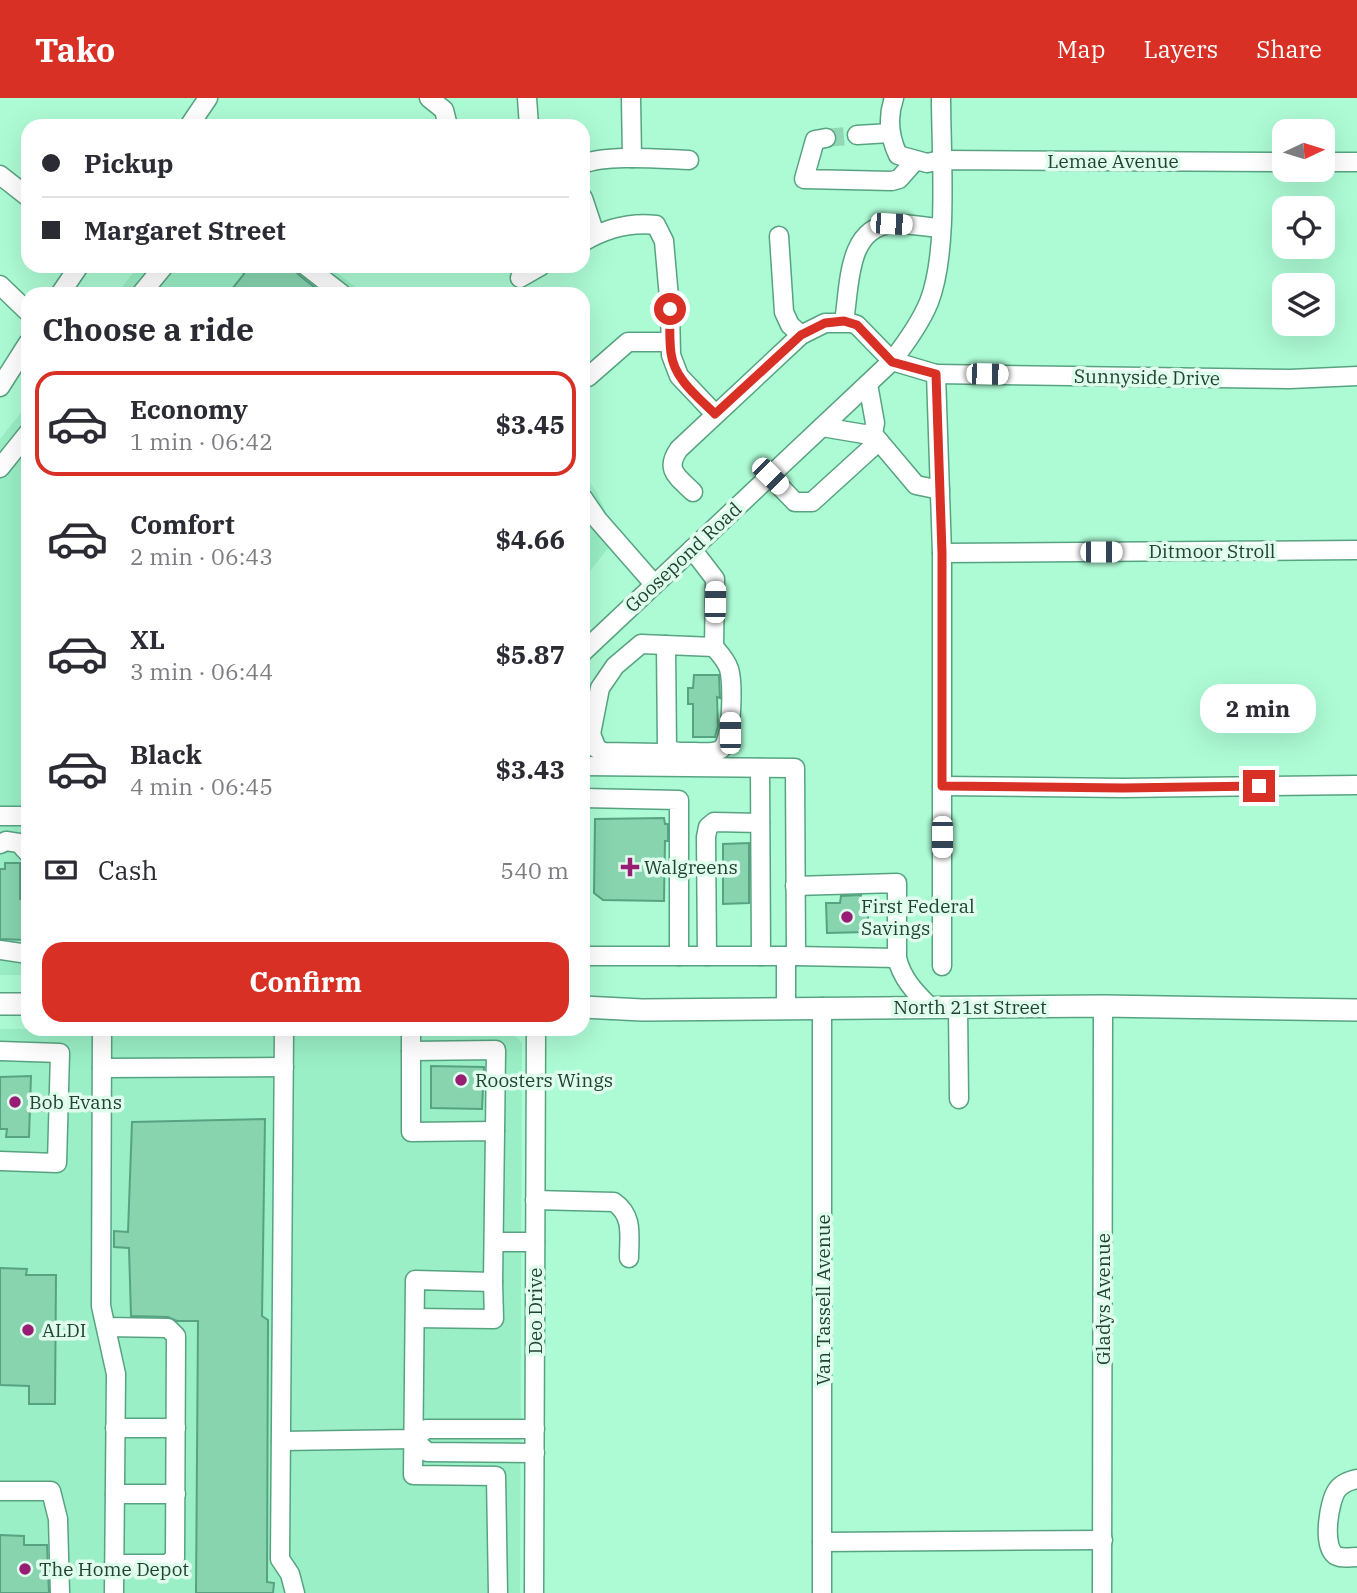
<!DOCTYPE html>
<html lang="en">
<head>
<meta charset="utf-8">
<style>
  body { margin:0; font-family:"IBM Plex Serif",serif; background:#f7f7f7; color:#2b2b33; height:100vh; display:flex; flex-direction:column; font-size:26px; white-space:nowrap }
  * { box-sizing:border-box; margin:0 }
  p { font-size:23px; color:#7c7c81 }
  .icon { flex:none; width:38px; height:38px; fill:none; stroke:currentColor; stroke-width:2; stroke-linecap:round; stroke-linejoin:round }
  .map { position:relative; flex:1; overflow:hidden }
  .details { position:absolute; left:21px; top:189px; width:569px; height:749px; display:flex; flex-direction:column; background:#fff; border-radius:21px; box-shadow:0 7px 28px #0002 }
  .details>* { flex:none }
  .top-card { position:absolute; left:21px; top:21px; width:569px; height:154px; border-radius:21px; box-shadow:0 7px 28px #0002; display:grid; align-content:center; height:154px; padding:0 21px; background:#fff }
  .needle { width:46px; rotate:86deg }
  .tools { position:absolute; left:1272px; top:21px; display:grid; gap:14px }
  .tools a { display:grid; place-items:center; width:63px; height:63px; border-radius:14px; background:#fff; box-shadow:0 7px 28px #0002; font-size:35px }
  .end { position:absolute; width:32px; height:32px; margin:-16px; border:9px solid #d93025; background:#fff; box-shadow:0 0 0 4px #fff }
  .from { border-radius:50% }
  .bubble { position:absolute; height:49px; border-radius:21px; background:#fff; box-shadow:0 7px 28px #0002; font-size:23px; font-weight:800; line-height:49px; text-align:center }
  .car { position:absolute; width:21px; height:42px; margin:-21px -10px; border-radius:9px; box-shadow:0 0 5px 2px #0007; background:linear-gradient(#fff 24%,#345 0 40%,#fff 0 76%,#345 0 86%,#fff 0) }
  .top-card b { display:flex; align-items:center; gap:24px; height:66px; font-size:26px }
  .top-card b+b { border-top:2px solid #e1e1e2 }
  .top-card i { width:18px; height:18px; background:#2b2b33 }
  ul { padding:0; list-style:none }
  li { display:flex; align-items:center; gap:21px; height:105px; margin:0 14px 10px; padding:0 7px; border:4px solid transparent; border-radius:21px }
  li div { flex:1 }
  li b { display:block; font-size:26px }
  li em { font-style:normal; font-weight:800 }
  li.current { border-color:#d93025 }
  li>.icon { width:63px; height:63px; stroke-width:1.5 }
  h2 { padding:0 21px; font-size:32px; line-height:84px }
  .pay { display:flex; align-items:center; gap:18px; height:77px; padding:0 21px; font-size:26px }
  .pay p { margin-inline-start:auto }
  .cta { display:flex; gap:14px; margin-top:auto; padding:14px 21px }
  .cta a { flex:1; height:80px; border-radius:21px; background:#d93025; color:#fff; font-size:28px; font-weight:800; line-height:80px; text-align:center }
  header { display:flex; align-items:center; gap:42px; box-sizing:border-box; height:98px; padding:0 35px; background:#d93025; color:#fff }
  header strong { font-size:33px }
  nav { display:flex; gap:38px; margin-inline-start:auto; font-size:24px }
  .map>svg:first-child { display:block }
  .built { fill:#9aefc6 }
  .building { fill:#87d4af; stroke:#57a381; stroke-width:2 }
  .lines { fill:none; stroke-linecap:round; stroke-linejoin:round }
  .minor-tunnel { stroke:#91d6b5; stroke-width:18; stroke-dasharray:18 9; stroke-linecap:butt }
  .minor-casing { stroke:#57a381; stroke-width:21 }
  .major-casing { stroke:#57a381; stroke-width:24 }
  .minor { stroke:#fff; stroke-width:18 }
  .major { stroke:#fff; stroke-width:21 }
  .route { stroke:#d93025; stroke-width:9 }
  .poi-dot { fill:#981d75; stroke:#dffded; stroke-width:2.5 }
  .labels { text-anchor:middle; stroke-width:7; stroke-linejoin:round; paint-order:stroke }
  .street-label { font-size:19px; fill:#224233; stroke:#dffded }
  .poi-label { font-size:19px; fill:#224233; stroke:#dffded; text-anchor:start }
</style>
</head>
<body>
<header>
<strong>Tako</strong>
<nav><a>Map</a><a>Layers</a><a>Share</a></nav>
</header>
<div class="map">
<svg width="1357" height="1495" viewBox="0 0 1357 1495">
  <rect width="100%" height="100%" fill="#adfbd5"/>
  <g class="built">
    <path d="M139 168H328L365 196H116Z"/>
    <path d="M28 306V877H0V341Z"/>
    <path d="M583 376 596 393 608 419 620 435 583 482Z"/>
    <path d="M0 931H508L522 945 520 1495H0Z"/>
  </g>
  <g class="building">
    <path d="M239 168H291L299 177 323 196H228L244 176Z"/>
    <path d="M694 577H719L720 600 717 599 718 628 715 639H693V606H688V590H693Z"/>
    <path d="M664 720 665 726H668V743H665L664 803 603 802 594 795 595 721Z"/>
    <path d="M749 745V805L723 806V746Z"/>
    <path d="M5 765H20V801L25 802V842L0 841V771H5Z"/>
    <path d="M861 797V804L868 805V834L827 835 826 805H840L841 798Z"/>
    <path d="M431 968 484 969 482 1011 431 1010Z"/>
    <path d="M31 978 29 1039H6L7 1031H0V979Z"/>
    <path d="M265 1021 262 1218 268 1222 267 1484 274 1485 273 1495H196L198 1223H177L168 1219 131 1218 129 1150 114 1149V1133L128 1134 132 1024Z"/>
    <path d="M0 1170 27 1171 26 1177H56L55 1306H29V1288L0 1287Z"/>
    <path d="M0 1437 24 1438V1447H47L49 1495H0Z"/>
  </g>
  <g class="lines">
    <path class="minor-tunnel" d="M826 40 857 37"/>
    <defs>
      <g id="minor">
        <path d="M429 0 444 12 448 28"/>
        <path d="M527 0 529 28"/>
        <path d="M631 0 632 60"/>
        <path d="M894 0C887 20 889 38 898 57L927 65 941 62 1284 64"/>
        <path d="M189 28 208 0"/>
        <path d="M857 37 890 35"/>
        <path d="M826 40 815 42 804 81 892 83 899 81 915 63"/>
        <path d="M1323 64H1357"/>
        <path d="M583 66C606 56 662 61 689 62"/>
        <path d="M0 77 28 99"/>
        <path d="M583 100 595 136"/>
        <path d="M779 138 784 214 790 227 801 237"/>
        <path d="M583 144C605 131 630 124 656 127L664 143 670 211 671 257 679 278 715 316"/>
        <path d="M306 168 342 196"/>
        <path d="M520 180 541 168"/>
        <path d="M0 187 28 214"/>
        <path d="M60 196 79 168"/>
        <path d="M141 196 164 168"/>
        <path d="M844 223C850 190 846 129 892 126 908 125 925 129 941 130"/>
        <path d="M936 276 1290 281 1357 278"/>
        <path d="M588 279 628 244H670"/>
        <path d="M0 289 28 245"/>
        <path d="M822 329 870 337 873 336 875 325 868 286"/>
        <path d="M873 336 916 387 940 392"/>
        <path d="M0 370 28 335"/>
        <path d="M770 378 795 404H812L879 343"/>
        <path d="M693 394C678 379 664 372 679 351L801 237 825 225H851L857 227 892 263 936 276 942 455V868"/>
        <path d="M583 400 598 422 654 486"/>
        <path d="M942 455 1357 452"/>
        <path d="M583 554 892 263C906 245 920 226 929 204 949 153 941 56 941 0"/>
        <path d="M583 636H591L600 590 615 568 641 546 714 549 715 481 692 451"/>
        <path d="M591 636 597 651 604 654 660 655 667 651 666 547"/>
        <path d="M667 651C676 655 684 654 694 654 702 654 714 656 721 651 733 643 733 584 729 571 726 562 720 556 714 549"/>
        <path d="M583 668 795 670 796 858H786V910"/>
        <path d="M760 670 761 858"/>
        <path d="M942 688 1123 690 1357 687"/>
        <path d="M583 700 679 702V858"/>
        <path d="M0 718H28"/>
        <path d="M0 746 6 743 19 745 28 755"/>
        <path d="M795 788 897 785V860C902 881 915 894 930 909"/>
        <path d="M0 852 28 856"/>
        <path d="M583 858H786"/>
        <path d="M707 858 706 739 708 729 714 724 760 725"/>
        <path d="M796 858 897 860"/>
        <path d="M958 909 959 1001"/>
        <path d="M102 931 101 1208 116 1276 114 1495"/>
        <path d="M284 931 280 1461 290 1476 295 1495"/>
        <path d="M411 931V1034L495 1033 493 1184 415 1182 413 1377 496 1378 498 1495"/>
        <path d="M0 953 60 955 57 1065 0 1063"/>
        <path d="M411 953 496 952 495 1033"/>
        <path d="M102 970 284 969"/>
        <path d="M535 1102 614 1104C634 1118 629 1138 629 1160"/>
        <path d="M494 1144H535"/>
        <path d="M415 1220 494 1221 493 1184"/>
        <path d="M106 1229 168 1230 176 1238 175 1460 167 1466H115"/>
        <path d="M115 1330H176"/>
        <path d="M414 1341 427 1354 535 1355"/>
        <path d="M281 1343 414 1341 426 1331H535"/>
        <path d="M1357 1381C1349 1383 1342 1385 1337 1392 1329 1403 1322 1447 1335 1457 1341 1461 1350 1459 1357 1459"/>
        <path d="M0 1393H51L58 1421 60 1495"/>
        <path d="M115 1396H176"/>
        <path d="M822 1444 1103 1442"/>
        <path d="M534 1495 536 931"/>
        <path d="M822 1495V909"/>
        <path d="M1102 1495 1103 908"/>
      </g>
      <g id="major">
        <path d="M0 906H28"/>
        <path d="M583 909 642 912 1103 908 1357 912"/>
      </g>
    </defs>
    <use href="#minor" class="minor-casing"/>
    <use href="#major" class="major-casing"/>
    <use href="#minor" class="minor"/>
    <use href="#major" class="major"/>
  </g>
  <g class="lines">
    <path class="route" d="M670 211C670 225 669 241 671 255 674 281 698 299 715 316L801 237 825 225 844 223 857 227 892 264 936 276 942 455V688L1123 690 1259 688"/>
  </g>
  <g class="poi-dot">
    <path d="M626.5 758.5h7v7h7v7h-7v7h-7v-7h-7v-7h7z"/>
    <circle cx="847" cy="819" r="7"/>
    <circle cx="461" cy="982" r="7"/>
    <circle cx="15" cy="1004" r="7"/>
    <circle cx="28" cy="1232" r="7"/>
    <circle cx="25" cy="1471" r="7"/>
  </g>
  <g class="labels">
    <g class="street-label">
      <text x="1113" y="70">Lemae Avenue</text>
      <text transform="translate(1147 279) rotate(1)" y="7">Sunnyside Drive</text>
      <text x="1212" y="460">Ditmoor Stroll</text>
      <text transform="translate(683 459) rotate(-43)" y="7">Goosepond Road</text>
      <text x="970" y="916">North 21st Street</text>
      <text transform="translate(1103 1201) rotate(-90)" y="7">Gladys Avenue</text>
      <text transform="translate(823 1202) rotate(-90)" y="7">Van Tassell Avenue</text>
      <text transform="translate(535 1213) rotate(-90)" y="7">Deo Drive</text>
    </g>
    <g class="poi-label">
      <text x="644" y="776">Walgreens</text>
      <text x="861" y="815">First Federal<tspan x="861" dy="22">Savings</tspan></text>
      <text x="475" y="989">Roosters Wings</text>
      <text x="29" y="1011">Bob Evans</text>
      <text x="42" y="1239">ALDI</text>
      <text x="39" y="1478">The Home Depot</text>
    </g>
  </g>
</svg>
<div class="tools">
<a><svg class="needle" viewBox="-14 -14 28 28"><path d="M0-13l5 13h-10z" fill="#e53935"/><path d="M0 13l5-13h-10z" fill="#7c7c81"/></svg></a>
<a><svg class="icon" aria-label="locate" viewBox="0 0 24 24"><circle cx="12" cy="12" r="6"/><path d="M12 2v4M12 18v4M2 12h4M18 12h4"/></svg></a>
<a><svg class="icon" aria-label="layers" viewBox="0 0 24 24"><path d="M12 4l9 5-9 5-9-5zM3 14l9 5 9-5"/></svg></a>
</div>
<i class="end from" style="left:670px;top:211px"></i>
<i class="end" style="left:1259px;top:688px"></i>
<div class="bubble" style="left:1200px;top:586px;width:116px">2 min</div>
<i class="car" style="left:891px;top:126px;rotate:93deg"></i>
<i class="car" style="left:987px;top:276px;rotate:91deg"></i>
<i class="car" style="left:770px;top:378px;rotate:135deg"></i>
<i class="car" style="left:1101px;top:454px;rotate:90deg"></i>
<i class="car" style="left:715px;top:504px;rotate:1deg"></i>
<i class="car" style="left:730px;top:635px;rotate:0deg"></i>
<i class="car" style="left:942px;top:739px;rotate:180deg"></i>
<div class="top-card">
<b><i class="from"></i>Pickup</b>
<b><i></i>Margaret Street</b>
</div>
<section class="details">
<h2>Choose a ride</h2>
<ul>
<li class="current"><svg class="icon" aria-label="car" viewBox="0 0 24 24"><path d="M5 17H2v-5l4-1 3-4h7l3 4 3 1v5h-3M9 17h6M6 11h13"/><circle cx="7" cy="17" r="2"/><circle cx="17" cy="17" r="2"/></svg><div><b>Economy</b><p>1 min · 06:42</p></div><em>$3.45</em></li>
<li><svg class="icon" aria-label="car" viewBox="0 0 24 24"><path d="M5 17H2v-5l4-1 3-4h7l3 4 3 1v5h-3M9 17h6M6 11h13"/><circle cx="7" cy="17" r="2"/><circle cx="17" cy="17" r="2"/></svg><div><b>Comfort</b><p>2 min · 06:43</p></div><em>$4.66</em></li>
<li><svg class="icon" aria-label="car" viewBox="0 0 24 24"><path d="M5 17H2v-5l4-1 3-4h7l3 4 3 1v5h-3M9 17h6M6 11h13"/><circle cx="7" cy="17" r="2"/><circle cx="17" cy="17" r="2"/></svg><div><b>XL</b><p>3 min · 06:44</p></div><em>$5.87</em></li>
<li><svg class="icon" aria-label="car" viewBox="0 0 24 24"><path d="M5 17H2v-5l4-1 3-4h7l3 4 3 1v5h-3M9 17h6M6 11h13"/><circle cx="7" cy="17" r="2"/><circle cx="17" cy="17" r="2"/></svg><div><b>Black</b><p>4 min · 06:45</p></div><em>$3.43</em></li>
</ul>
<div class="pay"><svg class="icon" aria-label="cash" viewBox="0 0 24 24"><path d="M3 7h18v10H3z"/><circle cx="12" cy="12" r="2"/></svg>Cash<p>540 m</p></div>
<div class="cta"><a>Confirm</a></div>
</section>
</div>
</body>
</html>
